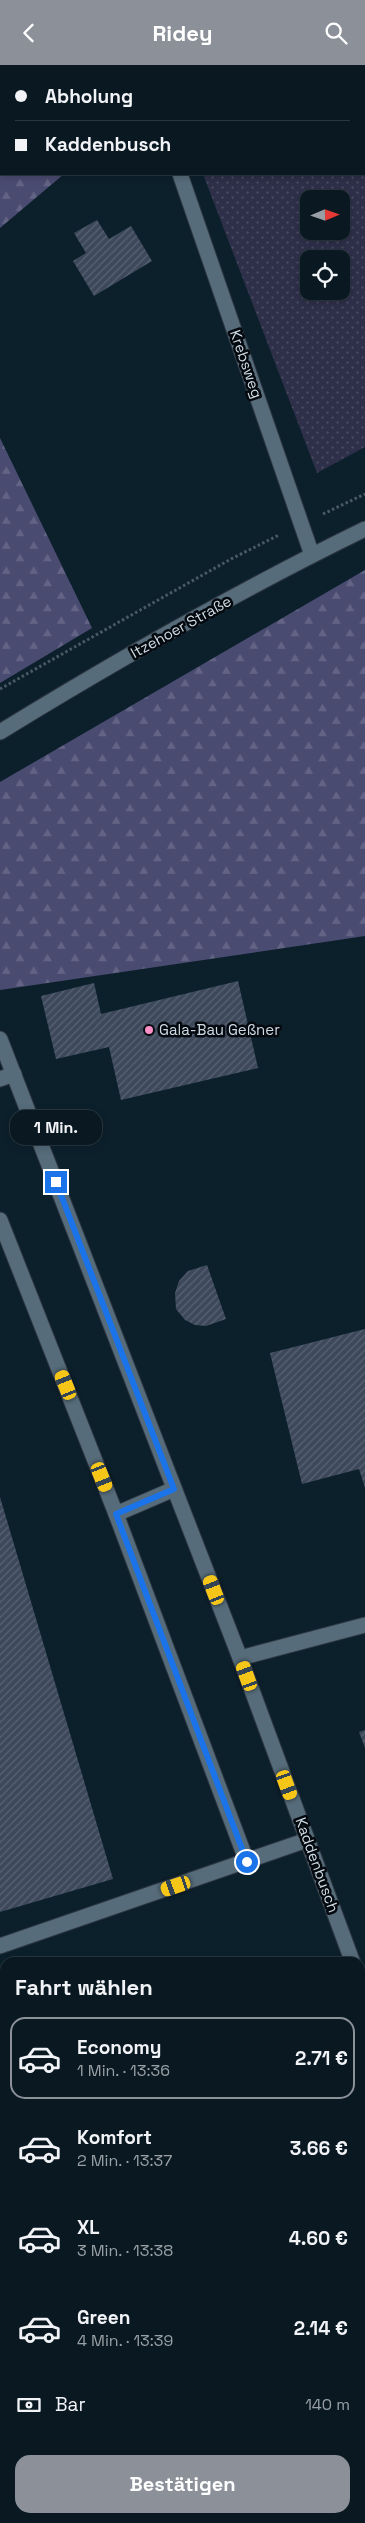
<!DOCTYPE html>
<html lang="de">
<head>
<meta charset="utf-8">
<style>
  body { margin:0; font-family:"Space Grotesk",sans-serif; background:#12212a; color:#f1f3f6; height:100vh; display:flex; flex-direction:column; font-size:19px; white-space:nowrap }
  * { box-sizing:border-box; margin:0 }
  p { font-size:16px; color:#99a0a5 }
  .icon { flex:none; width:28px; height:28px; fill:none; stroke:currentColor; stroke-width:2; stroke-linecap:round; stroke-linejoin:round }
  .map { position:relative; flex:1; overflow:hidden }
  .drawer { position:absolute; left:0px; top:1892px; width:365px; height:566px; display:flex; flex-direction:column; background:#091821; border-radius:15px 15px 0 0; box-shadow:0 2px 8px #0003,0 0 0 1px #29373f }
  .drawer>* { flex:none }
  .top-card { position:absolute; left:0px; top:0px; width:365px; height:110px; box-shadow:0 2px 8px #0003,0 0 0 1px #29373f; display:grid; align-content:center; height:110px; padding:0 15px; background:#091821 }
  .needle { width:32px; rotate:88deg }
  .controls { position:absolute; left:300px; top:125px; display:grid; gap:10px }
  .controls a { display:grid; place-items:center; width:50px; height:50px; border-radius:10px; background:#091821; box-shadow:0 2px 8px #0003,0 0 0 1px #29373f; font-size:25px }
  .end { position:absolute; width:22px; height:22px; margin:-11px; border:6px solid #1a73e8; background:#fff; box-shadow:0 0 0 2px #fff }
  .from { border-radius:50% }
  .bubble { position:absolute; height:35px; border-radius:15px; background:#091821; box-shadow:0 2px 8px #0003,0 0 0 1px #29373f; font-size:16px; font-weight:600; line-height:35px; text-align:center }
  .car { position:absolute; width:15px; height:30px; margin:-15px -8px; border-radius:6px; box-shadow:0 0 4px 1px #0007; background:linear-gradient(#f5c518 24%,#345 0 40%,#f5c518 0 76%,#345 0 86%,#f5c518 0) }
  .top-card b { display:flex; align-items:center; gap:18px; height:48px; font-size:19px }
  .top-card b+b { border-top:1px solid #29373f }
  .top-card i { width:12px; height:12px; background:#f1f3f6 }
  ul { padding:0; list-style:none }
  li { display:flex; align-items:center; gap:15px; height:82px; margin:0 10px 8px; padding:0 5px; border:2px solid transparent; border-radius:15px }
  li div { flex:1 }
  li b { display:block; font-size:19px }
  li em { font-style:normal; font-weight:600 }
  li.selected { border-color:#8c9099 }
  li>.icon { width:45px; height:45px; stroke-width:1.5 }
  h2 { padding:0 15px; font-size:22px; line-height:60px }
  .pay { display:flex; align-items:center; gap:12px; height:55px; padding:0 15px; font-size:19px }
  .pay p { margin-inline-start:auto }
  .primary-button { display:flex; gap:10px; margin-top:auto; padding:10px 15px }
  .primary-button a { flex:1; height:58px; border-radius:15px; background:#8c9099; color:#fff; font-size:20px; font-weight:600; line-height:58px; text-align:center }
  header { display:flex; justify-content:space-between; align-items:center; height:65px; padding:0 15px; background:#8c9099; color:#fff; font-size:22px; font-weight:600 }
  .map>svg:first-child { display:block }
  .grass { fill:url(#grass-dots); fill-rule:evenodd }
  .forest { fill:url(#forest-firs) }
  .building { fill:url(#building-hatch) }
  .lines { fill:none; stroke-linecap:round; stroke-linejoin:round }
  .service-casing { stroke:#2e3742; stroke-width:17 }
  .minor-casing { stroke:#2e3742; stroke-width:17 }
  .secondary-casing { stroke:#2e3742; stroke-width:17 }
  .path { stroke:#495a65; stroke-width:3; stroke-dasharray:2.5 2.5; stroke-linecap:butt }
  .service { stroke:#566c7a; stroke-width:15 }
  .minor { stroke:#566c7a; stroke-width:15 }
  .secondary { stroke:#566c7a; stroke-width:15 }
  .route { stroke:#1a73e8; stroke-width:6 }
  .poi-dot { fill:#fa8fc7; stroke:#03090e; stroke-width:2 }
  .labels { text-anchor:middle; stroke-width:5; stroke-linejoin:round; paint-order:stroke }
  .street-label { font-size:15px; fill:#cfdbe4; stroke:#03090e }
  .poi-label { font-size:15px; fill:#cfdbe4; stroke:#03090e; text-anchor:start }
</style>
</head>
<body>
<header><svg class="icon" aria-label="back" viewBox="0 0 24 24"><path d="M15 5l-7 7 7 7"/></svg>Ridey<svg class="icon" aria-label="search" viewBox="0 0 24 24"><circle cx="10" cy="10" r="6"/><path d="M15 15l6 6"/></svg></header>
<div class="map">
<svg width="365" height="2458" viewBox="0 0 365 2458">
  <defs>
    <pattern id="grass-dots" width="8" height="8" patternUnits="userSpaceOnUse" patternTransform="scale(1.25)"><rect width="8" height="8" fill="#2e2f49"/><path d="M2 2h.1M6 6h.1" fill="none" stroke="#4b4d63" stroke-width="1.8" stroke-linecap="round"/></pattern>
    <pattern id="forest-firs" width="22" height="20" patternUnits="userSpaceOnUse" patternTransform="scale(1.25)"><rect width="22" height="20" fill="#4a4b71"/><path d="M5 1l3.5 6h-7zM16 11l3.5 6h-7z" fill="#636485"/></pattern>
    <pattern id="building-hatch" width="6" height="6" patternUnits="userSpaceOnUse" patternTransform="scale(1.25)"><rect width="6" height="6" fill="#3d495b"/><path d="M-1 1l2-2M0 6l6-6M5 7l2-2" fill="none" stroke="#586372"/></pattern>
  </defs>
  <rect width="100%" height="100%" fill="#0c202c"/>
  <path class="grass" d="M279 0H365V382L317 408 203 109H364V1H277ZM309 134H341V166H309ZM309 194H341V226H309Z"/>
  <g class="forest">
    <path d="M0 0 124 1H1V109H64L0 163Z"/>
    <path d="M0 373 92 563 0 618Z"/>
    <path d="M365 505V871L0 925V717Z"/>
  </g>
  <g class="building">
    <path d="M97 155 109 174 131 161 152 196 94 231 73 196 86 188 74 168Z"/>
    <path d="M238 916 258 1003 121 1035 109 982 56 994 41 931 94 918 101 949Z"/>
    <path d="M207 1200 226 1254 206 1261 195 1260 185 1255 176 1244 175 1228 179 1216 188 1206Z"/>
    <path d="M365 1264V1423L359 1404 302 1419 270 1288Z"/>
    <path d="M0 1432 113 1814 0 1847Z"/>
    <path d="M365 1665V1683L359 1667Z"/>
    <path d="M31 2454H66L67 2458H19Z"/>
  </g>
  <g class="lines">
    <defs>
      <g id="service">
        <path d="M0 1014 14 1009"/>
        <path d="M0 1155 116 1449"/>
        <path d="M174 1424 116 1449 247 1797"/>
        <path d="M0 1881 307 1775"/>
        <path d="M0 2430 5 2428"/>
        <path d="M120 2454 124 2458"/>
      </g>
      <g id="minor">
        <path d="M148 0V1"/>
        <path d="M180 109 312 490"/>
        <path d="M0 974 240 1593 353 1898"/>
        <path d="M240 1593 365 1560"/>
        <path d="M360 1917 365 1930"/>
      </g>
      <path id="secondary" d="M0 667C119 594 240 525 365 464"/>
    </defs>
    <use href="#service" class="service-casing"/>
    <use href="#minor" class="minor-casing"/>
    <use href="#secondary" class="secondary-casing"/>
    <g class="path">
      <path d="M323 449 365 429"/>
      <path d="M0 624 231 494 279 470"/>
    </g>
    <use href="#service" class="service"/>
    <use href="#minor" class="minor"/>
    <use href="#secondary" class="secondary"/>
  </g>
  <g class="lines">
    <path class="route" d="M56 1117 174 1424 116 1449 247 1797"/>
  </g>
  <circle class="poi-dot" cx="149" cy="965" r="5"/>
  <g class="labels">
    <g class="street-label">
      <text transform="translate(246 299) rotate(71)" y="5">Krebsweg</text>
      <text transform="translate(181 562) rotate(-29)" y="5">Itzehoer Straße</text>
      <text transform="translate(317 1800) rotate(70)" y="5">Kaddenbusch</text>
    </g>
    <g class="poi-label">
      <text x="159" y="970">Gala-Bau Geßner</text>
    </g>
  </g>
</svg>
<div class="controls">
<a><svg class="needle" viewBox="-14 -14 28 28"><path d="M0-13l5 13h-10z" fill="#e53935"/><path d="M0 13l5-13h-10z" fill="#99a0a5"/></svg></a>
<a><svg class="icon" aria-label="locate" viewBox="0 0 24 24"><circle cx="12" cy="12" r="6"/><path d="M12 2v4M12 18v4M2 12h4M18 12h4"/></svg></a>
</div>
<i class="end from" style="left:247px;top:1797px"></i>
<i class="end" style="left:56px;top:1117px"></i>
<div class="bubble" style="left:10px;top:1045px;width:92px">1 Min.</div>
<i class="car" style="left:66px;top:1320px;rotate:338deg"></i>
<i class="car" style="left:102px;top:1412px;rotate:158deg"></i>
<i class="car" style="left:214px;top:1525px;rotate:339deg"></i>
<i class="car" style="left:247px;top:1611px;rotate:340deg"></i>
<i class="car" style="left:287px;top:1720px;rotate:160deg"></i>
<i class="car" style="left:176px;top:1821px;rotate:251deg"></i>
<div class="top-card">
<b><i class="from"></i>Abholung</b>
<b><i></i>Kaddenbusch</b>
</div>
<section class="drawer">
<h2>Fahrt wählen</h2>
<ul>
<li class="selected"><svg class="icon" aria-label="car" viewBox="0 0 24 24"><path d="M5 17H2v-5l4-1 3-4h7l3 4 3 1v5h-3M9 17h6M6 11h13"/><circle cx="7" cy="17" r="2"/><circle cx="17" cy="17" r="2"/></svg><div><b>Economy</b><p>1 Min. · 13:36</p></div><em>2.71 €</em></li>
<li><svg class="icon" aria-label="car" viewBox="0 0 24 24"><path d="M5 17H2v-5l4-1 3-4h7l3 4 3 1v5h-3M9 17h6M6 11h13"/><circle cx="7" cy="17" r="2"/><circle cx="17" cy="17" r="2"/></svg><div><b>Komfort</b><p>2 Min. · 13:37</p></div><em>3.66 €</em></li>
<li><svg class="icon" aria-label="car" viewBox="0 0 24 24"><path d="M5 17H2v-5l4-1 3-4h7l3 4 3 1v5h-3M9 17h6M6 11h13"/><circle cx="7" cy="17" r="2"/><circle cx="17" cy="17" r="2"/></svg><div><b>XL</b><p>3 Min. · 13:38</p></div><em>4.60 €</em></li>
<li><svg class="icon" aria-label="car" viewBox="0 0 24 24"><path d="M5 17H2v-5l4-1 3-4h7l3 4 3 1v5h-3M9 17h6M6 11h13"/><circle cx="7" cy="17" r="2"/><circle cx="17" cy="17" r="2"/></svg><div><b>Green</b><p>4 Min. · 13:39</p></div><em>2.14 €</em></li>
</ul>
<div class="pay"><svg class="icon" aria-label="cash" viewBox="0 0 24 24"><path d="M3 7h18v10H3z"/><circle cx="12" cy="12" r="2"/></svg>Bar<p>140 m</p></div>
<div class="primary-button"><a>Bestätigen</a></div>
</section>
</div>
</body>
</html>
